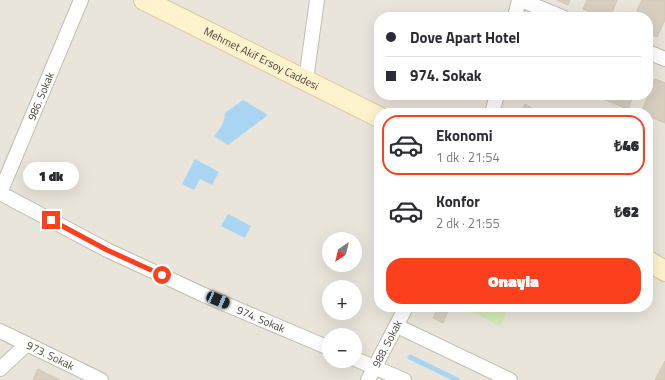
<!DOCTYPE html>
<html lang="tr">
<head>
<meta charset="utf-8">
<style>
  body { margin:0; font-family:"Titillium Web",sans-serif; background:#f7f7f7; color:#2b2b33; height:100vh; display:flex; flex-direction:column; font-size:15px; white-space:nowrap }
  * { box-sizing:border-box; margin:0 }
  p { font-size:13px; color:#7c7c81 }
  .icon { flex:none; width:22px; height:22px; fill:none; stroke:currentColor; stroke-width:2; stroke-linecap:round; stroke-linejoin:round }
  .map { position:relative; flex:1; overflow:hidden }
  .details { position:absolute; left:374px; top:108px; width:279px; height:204px; display:flex; flex-direction:column; background:#fff; border-radius:16px; box-shadow:0 4px 16px #0002 }
  .details>* { flex:none }
  .top-card { position:absolute; left:374px; top:12px; width:279px; height:88px; border-radius:16px; box-shadow:0 4px 16px #0002; display:grid; align-content:center; height:88px; padding:0 12px; background:#fff }
  .needle { width:26px; rotate:215deg }
  .buttons { position:absolute; left:322px; top:232px; display:grid; gap:8px }
  .buttons a { display:grid; place-items:center; width:40px; height:40px; border-radius:50%; background:#fff; box-shadow:0 4px 16px #0002; font-size:20px }
  .end { position:absolute; width:18px; height:18px; margin:-9px; border:5px solid #fc3f1d; background:#fff; box-shadow:0 0 0 2px #fff }
  .from { border-radius:50% }
  .bubble { position:absolute; height:28px; border-radius:14px; background:#fff; box-shadow:0 4px 16px #0002; font-size:13px; font-weight:800; line-height:28px; text-align:center }
  .car { position:absolute; width:12px; height:24px; margin:-12px -6px; border-radius:5px; box-shadow:0 0 3px 1px #0007; background:linear-gradient(#222 24%,#8ab4d8 0 40%,#222 0 76%,#8ab4d8 0 86%,#222 0) }
  .top-card b { display:flex; align-items:center; gap:14px; height:38px; font-size:15px }
  .top-card b+b { border-top:1px solid #e1e1e2 }
  .top-card i { width:10px; height:10px; background:#2b2b33 }
  ul { padding:7px 0 0; list-style:none }
  li { display:flex; align-items:center; gap:12px; height:60px; margin:0 8px 6px; padding:0 4px; border:2px solid transparent; border-radius:16px }
  li div { flex:1 }
  li b { display:block; font-size:15px }
  li em { font-style:normal; font-weight:800 }
  li.current { border-color:#fc3f1d }
  li>.icon { width:36px; height:36px; stroke-width:1.5 }
  .primary-button { display:flex; gap:8px; margin-top:auto; padding:8px 12px }
  .primary-button a { flex:1; height:46px; border-radius:16px; background:#fc3f1d; color:#fff; font-size:16px; font-weight:800; line-height:46px; text-align:center }
  .map>svg:first-child { display:block }
  .residential { fill:#eae5da; fill-rule:evenodd }
  .green { fill:#d2eab5 }
  .water { fill:#a9d4f2 }
  .lines { fill:none; stroke-linecap:round; stroke-linejoin:round }
  .stream { stroke:#a9d4f2; stroke-width:5 }
  .building { fill:#d8cfc1; stroke:#d3c7b4 }
  .street-casing { stroke:#c2bbae; stroke-width:16 }
  .secondary-casing { stroke:#d6c79b; stroke-width:22 }
  .street { stroke:#fff; stroke-width:14 }
  .secondary { stroke:#fff3cd; stroke-width:20 }
  .route { stroke:#fc3f1d; stroke-width:5 }
  .labels { text-anchor:middle; stroke-width:4; stroke-linejoin:round; paint-order:stroke }
  .street-label { font-size:11px; fill:#4b4439; stroke:#fff }
</style>
</head>
<body>
<div class="map">
<svg width="665" height="380" viewBox="0 0 665 380">
  <rect width="100%" height="100%" fill="#f6f3ec"/>
  <path class="residential" d="M0 0H665V380H0ZM379 17H648V95H379ZM379 113H648V307H379ZM329 239H355V265H329ZM329 287H355V313H329ZM329 335H355V361H329Z"/>
  <path class="green" d="M463 307H509L500 326Z"/>
  <g class="water">
    <path d="M243 100 268 115 228 145 214 136C221 128 224 124 225 113Z"/>
    <path d="M195 159 219 172 212 185 200 179 194 190 182 184Z"/>
    <path d="M228 214 251 226 245 238 221 226Z"/>
  </g>
  <g class="lines">
    <path class="stream" d="M410 357 457 380"/>
  </g>
  <g class="building">
    <path d="M557 0H570L568 5Z"/>
    <path d="M587 0H617L610 17H602L583 9Z"/>
    <path d="M642 0H665V20L657 37 648 33V17H634Z"/>
    <path d="M655 79 665 83V123L648 116V113H641Z"/>
    <path d="M605 95H634L628 109 603 99Z"/>
    <path d="M525 104 541 113H520Z"/>
    <path d="M438 307H445L449 309 443 323 433 318Z"/>
    <path d="M665 361V380H655Z"/>
    <path d="M38 369 60 380H33Z"/>
  </g>
  <g class="lines">
    <defs>
      <g id="street">
        <path d="M521 0 562 17"/>
        <path d="M515 17 519 0"/>
        <path d="M648 52 665 59"/>
        <path d="M306 80 317 0"/>
        <path d="M492 113 497 95"/>
        <path id="s1" d="M0 193 107 250 204 295 329 348"/>
        <path id="s2" d="M0 193 81 0"/>
        <path d="M397 326 510 380"/>
        <path id="s3" d="M0 331 101 380"/>
        <path d="M355 359 404 380"/>
        <path d="M0 369 27 344"/>
        <path id="s4" d="M368 380 406 307"/>
      </g>
      <g id="secondary">
        <path id="s5" d="M144 0 379 117"/>
        <path d="M648 261 665 271"/>
      </g>
    </defs>
    <use href="#street" class="street-casing"/>
    <use href="#secondary" class="secondary-casing"/>
    <use href="#street" class="street"/>
    <use href="#secondary" class="secondary"/>
  </g>
  <g class="lines">
    <path class="route" d="M51 220 107 250 162 275"/>
  </g>
  <g class="labels">
    <g class="street-label">
      <text dy="4" stroke="none"><textPath href="#s5" startOffset="131">Mehmet Akif Ersoy Caddesi</textPath></text>
      <text dy="4" stroke="none"><textPath href="#s2" startOffset="105">986. Sokak</textPath></text>
      <text dy="4" stroke="none"><textPath href="#s1" startOffset="290">974. Sokak</textPath></text>
      <text dy="4" stroke="none"><textPath href="#s4" startOffset="41">988. Sokak</textPath></text>
      <text dy="4" stroke="none"><textPath href="#s3" startOffset="56">973. Sokak</textPath></text>
    </g>
  </g>
</svg>
<div class="buttons">
<a><svg class="needle" viewBox="-14 -14 28 28"><path d="M0-13l5 13h-10z" fill="#e53935"/><path d="M0 13l5-13h-10z" fill="#7c7c81"/></svg></a>
<a>+</a>
<a>−</a>
</div>
<i class="end from" style="left:162px;top:275px"></i>
<i class="end" style="left:51px;top:220px"></i>
<div class="bubble" style="left:23px;top:162px;width:56px">1 dk</div>
<i class="car" style="left:218px;top:300px;rotate:113deg"></i>
<div class="top-card">
<b><i class="from"></i>Dove Apart Hotel</b>
<b><i></i>974. Sokak</b>
</div>
<section class="details">
<ul>
<li class="current"><svg class="icon" aria-label="car" viewBox="0 0 24 24"><path d="M5 17H2v-5l4-1 3-4h7l3 4 3 1v5h-3M9 17h6M6 11h13"/><circle cx="7" cy="17" r="2"/><circle cx="17" cy="17" r="2"/></svg><div><b>Ekonomi</b><p>1 dk · 21:54</p></div><em>₺46</em></li>
<li><svg class="icon" aria-label="car" viewBox="0 0 24 24"><path d="M5 17H2v-5l4-1 3-4h7l3 4 3 1v5h-3M9 17h6M6 11h13"/><circle cx="7" cy="17" r="2"/><circle cx="17" cy="17" r="2"/></svg><div><b>Konfor</b><p>2 dk · 21:55</p></div><em>₺62</em></li>
</ul>
<div class="primary-button"><a>Onayla</a></div>
</section>
</div>
</body>
</html>
